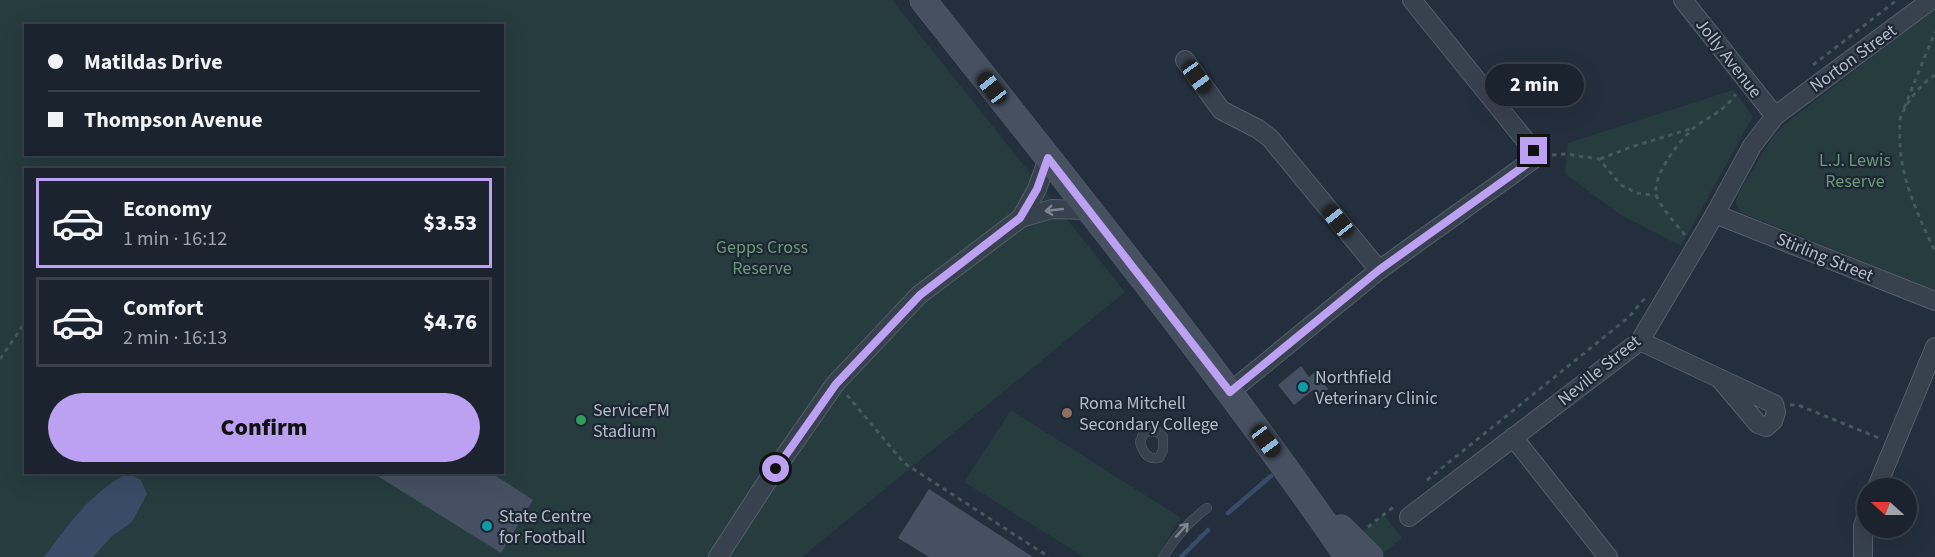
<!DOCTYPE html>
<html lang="en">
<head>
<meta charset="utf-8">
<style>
  body { margin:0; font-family:"Source Sans 3",sans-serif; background:#242b36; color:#f1f3f6; height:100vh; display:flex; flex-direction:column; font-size:22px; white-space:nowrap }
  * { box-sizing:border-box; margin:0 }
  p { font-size:20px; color:#a0a4aa }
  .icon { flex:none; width:33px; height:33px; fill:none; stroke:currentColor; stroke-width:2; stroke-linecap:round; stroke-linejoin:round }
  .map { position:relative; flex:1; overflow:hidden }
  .details { position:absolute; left:24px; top:168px; width:480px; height:306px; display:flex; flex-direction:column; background:#1b232e; border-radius:0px; box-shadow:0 6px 24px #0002,0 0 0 2px #39404a }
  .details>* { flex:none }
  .guide { position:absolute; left:24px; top:24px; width:480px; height:132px; border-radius:0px; box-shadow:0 6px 24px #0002,0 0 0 2px #39404a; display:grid; align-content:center; height:132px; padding:0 24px; background:#1b232e }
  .needle { width:39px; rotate:291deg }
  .tools { position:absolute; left:1857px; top:478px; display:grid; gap:12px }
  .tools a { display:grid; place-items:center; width:60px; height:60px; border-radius:50%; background:#1b232e; box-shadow:0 6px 24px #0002,0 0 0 2px #39404a; font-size:30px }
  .end { position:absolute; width:27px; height:27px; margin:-14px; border:8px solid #bca0f2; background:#111; box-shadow:0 0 0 3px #111 }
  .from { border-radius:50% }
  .bubble { position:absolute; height:42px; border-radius:21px; background:#1b232e; box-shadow:0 6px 24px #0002,0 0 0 2px #39404a; font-size:20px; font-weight:800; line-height:42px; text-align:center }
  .car { position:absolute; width:18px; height:36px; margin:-18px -9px; border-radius:8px; box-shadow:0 0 4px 2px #0007; background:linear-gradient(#222 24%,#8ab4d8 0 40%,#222 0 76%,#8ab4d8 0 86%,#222 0) }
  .guide b { display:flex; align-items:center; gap:21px; height:57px; font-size:22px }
  .guide b+b { border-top:2px solid #39404a }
  .guide i { width:15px; height:15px; background:#f1f3f6 }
  ul { padding:10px 0 0; list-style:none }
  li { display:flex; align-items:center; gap:18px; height:90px; margin:0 12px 9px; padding:0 12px; border:3px solid #39404a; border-radius:0px }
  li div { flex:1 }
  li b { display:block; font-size:22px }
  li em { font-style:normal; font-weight:800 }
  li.current { border-color:#bca0f2 }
  li>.icon { width:54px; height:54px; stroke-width:1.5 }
  .cta { display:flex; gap:12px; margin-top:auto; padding:12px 24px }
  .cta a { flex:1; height:69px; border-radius:36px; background:#bca0f2; color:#111; font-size:24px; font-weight:800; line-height:69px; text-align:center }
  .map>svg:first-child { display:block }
  .green { fill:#263c3f; fill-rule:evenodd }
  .water { fill:#394c67 }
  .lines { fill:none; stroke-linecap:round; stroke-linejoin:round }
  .stream { stroke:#394c67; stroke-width:4.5 }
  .building { fill:#455162 }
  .service-casing { stroke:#565f6c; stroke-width:10 }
  .minor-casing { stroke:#565f6c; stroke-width:20 }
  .secondary-casing { stroke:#565f6c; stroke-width:27 }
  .path { stroke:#44595c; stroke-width:3; stroke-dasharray:4.5 4.5; stroke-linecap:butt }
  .service { stroke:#38414e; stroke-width:9 }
  .minor { stroke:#38414e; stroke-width:18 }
  .secondary { stroke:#465061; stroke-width:26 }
  .oneway { stroke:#7c8592 }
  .route { stroke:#bca0f2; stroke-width:8 }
  .culture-dot { fill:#0f9aa8; stroke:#1d2633; stroke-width:2 }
  .education-dot { fill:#8d6e63; stroke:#1d2633; stroke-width:2 }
  .leisure-dot { fill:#2e9e5b; stroke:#1d2633; stroke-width:2 }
  .labels { text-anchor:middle; stroke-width:4.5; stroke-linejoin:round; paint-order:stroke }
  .street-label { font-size:18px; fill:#b4bcc9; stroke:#1d2633 }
  .park-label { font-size:18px; fill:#6b9a76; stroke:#1d2633 }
  .poi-label { font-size:18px; fill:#b4bcc9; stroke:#1d2633; text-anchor:start }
</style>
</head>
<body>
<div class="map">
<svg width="1935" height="557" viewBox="0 0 1935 557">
  <rect width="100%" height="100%" fill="#242f3e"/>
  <g class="green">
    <path d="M0 0H892L1125 292 802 557H0ZM26 26H502V154H26ZM26 170H502V472H26Z"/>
    <path d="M1935 9V290L1740 212 1736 204 1738 194 1771 139 1785 124Z"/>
    <path d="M1733 90 1753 116 1681 246 1621 215 1565 174 1568 143Z"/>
    <path d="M1011 410 1181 518 1156 557H1084L964 482Z"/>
    <path d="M1384 515 1402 538 1382 554 1364 531Z"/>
  </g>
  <path class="water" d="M128 473 141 480 147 494 132 522 111 537 93 557H44C68 525 91 492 128 473Z"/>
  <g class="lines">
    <g class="stream">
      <path d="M1228 513 1271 476"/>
      <path d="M1181 557 1208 530"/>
    </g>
  </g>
  <g class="building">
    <path d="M1301 366 1309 377 1315 372 1328 389 1318 398 1313 390 1294 405 1278 385Z"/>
    <path d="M371 472H490L533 500 501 553Z"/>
    <path d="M929 489 1033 557H929L898 538Z"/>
  </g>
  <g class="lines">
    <defs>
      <g id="service">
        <path d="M1149 431 1158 432 1163 437V450L1159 458C1147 460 1143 452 1140 442L1143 434Z"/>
        <path d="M1163 557C1176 537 1188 522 1207 508"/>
      </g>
      <g id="minor">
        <path d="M1683 0 1775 116"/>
        <path d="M1185 60 1221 110 1258 129 1270 138 1379 270"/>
        <path d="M1715 214 1935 301"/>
        <path d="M1021 218 1037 189 1048 158"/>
        <path d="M1640 341 1774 404 1776 412 1773 421 1766 427 1758 424 1719 378"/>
        <path d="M1230 392 1379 270 1538 156 1412 0"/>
        <path d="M1513 437 1608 557"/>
        <path d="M1876 489 1935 347"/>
        <path d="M1409 517 1640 341 1715 214 1752 146 1775 116 1931 0"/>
        <path d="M718 557 764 486 835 384 919 295 1021 218 1052 209 1088 210"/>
        <path d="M1863 557V526L1868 512"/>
      </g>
      <g id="secondary">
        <path d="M923 0C1068 183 1216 365 1348 557"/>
        <path d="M1341 528 1370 557"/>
      </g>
    </defs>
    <use href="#service" class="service-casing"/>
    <use href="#minor" class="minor-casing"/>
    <use href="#secondary" class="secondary-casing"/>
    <g class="path">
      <path d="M1813 65 1897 0"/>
      <path d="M1935 75C1922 83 1908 100 1902 114 1899 119 1900 126 1900 132 1898 175 1918 214 1935 252"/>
      <path d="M1904 108 1935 32"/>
      <path d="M1552 155 1566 154 1599 159 1621 185 1637 193 1657 196"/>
      <path d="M1600 159 1631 147 1693 128"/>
      <path d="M1685 235C1676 224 1663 210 1657 197 1649 178 1682 137 1696 126 1712 115 1724 111 1736 94"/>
      <path d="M0 359 26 321"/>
      <path d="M847 395 904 463 1049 557"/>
      <path d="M1790 405H1798L1879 438"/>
      <path d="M1427 480 1629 317 1645 298"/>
      <path d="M1368 527 1396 505"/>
    </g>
    <use href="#service" class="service"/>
    <use href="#minor" class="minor"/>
    <use href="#secondary" class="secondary"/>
  </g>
  <defs><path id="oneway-shaft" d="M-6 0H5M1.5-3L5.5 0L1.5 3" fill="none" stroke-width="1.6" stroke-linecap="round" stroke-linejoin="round" transform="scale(1.5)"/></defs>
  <g class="oneway">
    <use href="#oneway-shaft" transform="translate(1054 210) rotate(174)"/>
    <use href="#oneway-shaft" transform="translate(1182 530) rotate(-48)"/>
  </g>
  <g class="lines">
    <path class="route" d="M776 469 836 384 920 295 1020 218 1037 189 1048 158 1230 392 1379 270 1538 156 1534 151"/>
  </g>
  <g class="culture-dot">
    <circle cx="1303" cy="387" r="6"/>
    <circle cx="487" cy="526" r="6"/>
  </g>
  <circle class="education-dot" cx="1067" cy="413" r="6"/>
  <circle class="leisure-dot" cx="581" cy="420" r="6"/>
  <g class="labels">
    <g class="street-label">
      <text transform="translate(1729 58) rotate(52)" y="6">Jolly Avenue</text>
      <text transform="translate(1853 58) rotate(-36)" y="6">Norton Street</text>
      <text transform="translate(1825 257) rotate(22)" y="6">Stirling Street</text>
      <text transform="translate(1599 370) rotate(-39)" y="6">Neville Street</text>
    </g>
    <g class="park-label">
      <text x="1855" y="166">L.J. Lewis<tspan x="1855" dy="21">Reserve</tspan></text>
      <text x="762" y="253">Gepps Cross<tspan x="762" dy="21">Reserve</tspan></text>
    </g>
    <g class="poi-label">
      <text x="1315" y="383">Northfield<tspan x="1315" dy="21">Veterinary Clinic</tspan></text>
      <text x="1079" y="409">Roma Mitchell<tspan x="1079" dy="21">Secondary College</tspan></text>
      <text x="593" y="416">ServiceFM<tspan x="593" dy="21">Stadium</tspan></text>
      <text x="499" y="522">State Centre<tspan x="499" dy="21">for Football</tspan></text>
    </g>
  </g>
</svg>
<div class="tools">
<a><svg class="needle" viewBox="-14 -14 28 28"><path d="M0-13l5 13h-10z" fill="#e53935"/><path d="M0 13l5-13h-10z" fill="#a0a4aa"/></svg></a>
</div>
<i class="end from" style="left:776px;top:469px"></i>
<i class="end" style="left:1534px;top:151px"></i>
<div class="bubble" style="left:1485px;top:64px;width:99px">2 min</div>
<i class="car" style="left:1197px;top:77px;rotate:144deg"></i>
<i class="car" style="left:992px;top:88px;rotate:322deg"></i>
<i class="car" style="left:1338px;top:221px;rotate:321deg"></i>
<i class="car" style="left:1266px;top:441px;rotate:143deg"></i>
<div class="guide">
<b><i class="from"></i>Matildas Drive</b>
<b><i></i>Thompson Avenue</b>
</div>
<section class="details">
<ul>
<li class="current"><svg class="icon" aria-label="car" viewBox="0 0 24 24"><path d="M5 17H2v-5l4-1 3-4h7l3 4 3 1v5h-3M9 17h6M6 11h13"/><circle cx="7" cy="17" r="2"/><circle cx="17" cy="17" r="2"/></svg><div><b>Economy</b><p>1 min · 16:12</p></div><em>$3.53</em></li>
<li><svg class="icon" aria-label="car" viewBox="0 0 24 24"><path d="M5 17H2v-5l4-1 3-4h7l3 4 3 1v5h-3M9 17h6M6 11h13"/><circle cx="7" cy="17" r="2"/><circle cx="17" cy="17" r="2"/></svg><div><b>Comfort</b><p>2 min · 16:13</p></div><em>$4.76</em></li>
</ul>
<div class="cta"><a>Confirm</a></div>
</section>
</div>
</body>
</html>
